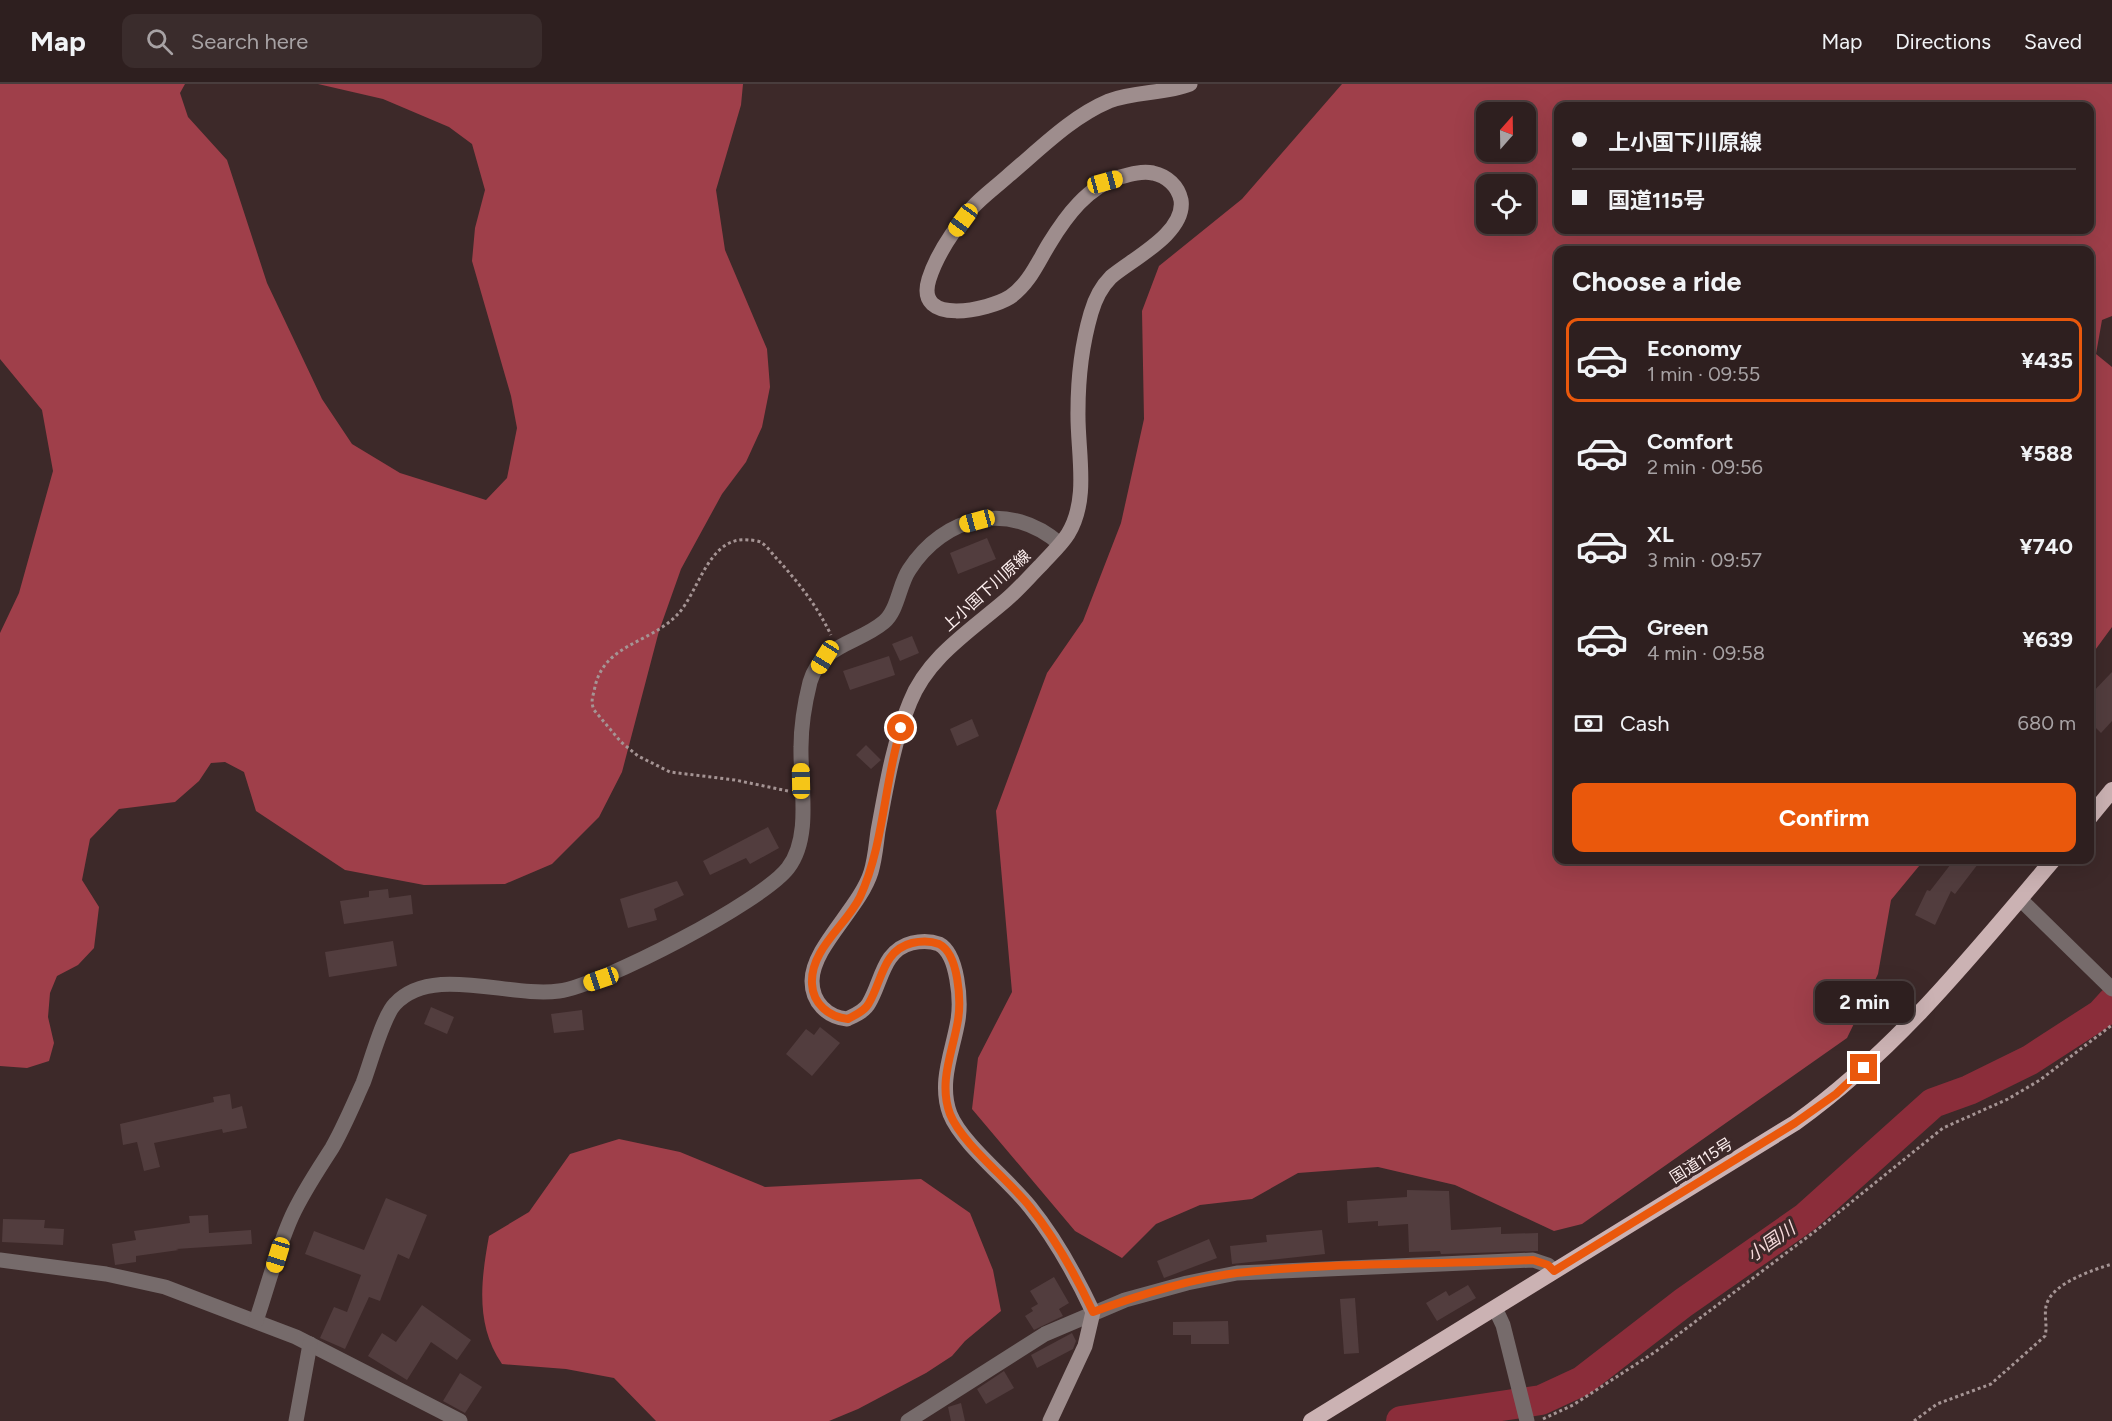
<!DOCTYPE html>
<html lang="en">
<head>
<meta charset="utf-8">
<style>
  body { margin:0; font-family:Figtree,"Noto Sans JP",sans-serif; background:#3a2c2c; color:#f1f3f6; height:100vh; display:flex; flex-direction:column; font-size:22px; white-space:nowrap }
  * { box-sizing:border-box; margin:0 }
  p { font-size:20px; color:#a7a2a4 }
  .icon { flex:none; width:33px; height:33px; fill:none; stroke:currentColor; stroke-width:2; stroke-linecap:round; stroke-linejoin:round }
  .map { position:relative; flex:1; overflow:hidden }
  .sheet { position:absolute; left:1554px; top:162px; width:540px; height:618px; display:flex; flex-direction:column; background:#2e1f1f; border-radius:12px; box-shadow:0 6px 24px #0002,0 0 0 2px #493d3d }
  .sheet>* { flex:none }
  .guide { position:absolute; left:1554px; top:18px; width:540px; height:132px; border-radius:12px; box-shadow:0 6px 24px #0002,0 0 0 2px #493d3d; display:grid; align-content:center; height:132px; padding:0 18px; background:#2e1f1f }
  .needle { width:39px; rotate:20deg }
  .controls { position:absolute; left:1476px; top:18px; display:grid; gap:12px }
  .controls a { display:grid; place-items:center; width:60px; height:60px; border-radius:12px; background:#2e1f1f; box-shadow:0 6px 24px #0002,0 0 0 2px #493d3d; font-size:30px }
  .end { position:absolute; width:27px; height:27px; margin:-14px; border:8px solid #ea580c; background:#fff; box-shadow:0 0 0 3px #fff }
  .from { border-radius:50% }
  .bubble { position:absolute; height:42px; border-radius:12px; background:#2e1f1f; box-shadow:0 6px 24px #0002,0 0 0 2px #493d3d; font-size:20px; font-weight:700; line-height:42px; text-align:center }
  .car { position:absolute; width:18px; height:36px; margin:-18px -9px; border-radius:8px; box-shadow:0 0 4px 2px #0007; background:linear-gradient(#f5c518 24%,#345 0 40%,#f5c518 0 76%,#345 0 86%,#f5c518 0) }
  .guide b { display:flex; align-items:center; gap:21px; height:57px; font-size:22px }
  .guide b+b { border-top:2px solid #493d3d }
  .guide i { width:15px; height:15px; background:#f1f3f6 }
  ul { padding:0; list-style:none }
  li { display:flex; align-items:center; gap:18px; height:84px; margin:0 12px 9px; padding:0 6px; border:3px solid transparent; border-radius:12px }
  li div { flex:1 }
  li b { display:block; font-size:22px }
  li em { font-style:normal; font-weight:700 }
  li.selected { border-color:#ea580c }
  li>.icon { width:54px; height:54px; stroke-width:1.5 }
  h2 { padding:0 18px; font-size:27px; line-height:72px }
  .pay { display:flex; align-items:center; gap:15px; height:66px; padding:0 18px; font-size:22px }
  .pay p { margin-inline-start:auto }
  .button { display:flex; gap:12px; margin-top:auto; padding:12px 18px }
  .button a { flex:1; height:69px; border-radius:12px; background:#ea580c; color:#fff; font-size:24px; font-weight:700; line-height:69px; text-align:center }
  header { display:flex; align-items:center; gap:36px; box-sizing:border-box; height:84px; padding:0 30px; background:#2e1f1f; border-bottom:2px solid #493d3d }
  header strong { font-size:28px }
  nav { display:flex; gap:33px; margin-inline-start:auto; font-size:21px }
  .search { width:420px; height:54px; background:#3a2c2c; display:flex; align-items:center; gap:15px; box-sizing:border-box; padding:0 21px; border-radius:12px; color:#a7a2a4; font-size:22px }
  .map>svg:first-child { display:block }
  .forest { fill:#9f3f4a; fill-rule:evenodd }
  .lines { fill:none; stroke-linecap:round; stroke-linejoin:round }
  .river { stroke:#8b2d3a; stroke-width:30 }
  .building { fill:#523d3e }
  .path { stroke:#a59494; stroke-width:3; stroke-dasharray:3 3; stroke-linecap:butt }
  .minor { stroke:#766b6b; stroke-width:15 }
  .secondary { stroke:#9e8d8d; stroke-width:15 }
  .trunk { stroke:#cbb2b3; stroke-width:16 }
  .route { stroke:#ea580c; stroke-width:8 }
  .labels { text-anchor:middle; stroke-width:6; stroke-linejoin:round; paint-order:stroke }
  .street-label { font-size:16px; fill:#fdefef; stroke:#3d2929 }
  .water-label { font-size:18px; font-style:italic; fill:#f7dbdc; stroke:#3d2929 }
</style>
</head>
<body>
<header>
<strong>Map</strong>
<div class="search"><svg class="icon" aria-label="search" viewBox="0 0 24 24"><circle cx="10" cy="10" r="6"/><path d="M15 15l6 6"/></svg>Search here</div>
<nav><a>Map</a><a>Directions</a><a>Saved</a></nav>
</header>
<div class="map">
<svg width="2112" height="1337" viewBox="0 0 2112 1337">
  <rect width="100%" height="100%" fill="#3d2929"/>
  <g class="forest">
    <path d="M0 0H185L180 9 188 33 227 76 267 199 322 315 352 360 400 389 486 416 507 394 517 344 511 312 472 177 475 144 485 106 472 60 449 43 383 15 318 0H743L741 21 716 106 725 166 767 265 770 303 762 343 746 378 722 410 681 485 659 547 622 688 599 733 552 780 505 800 424 801 345 786 256 727 244 688 225 678 211 679 199 697 175 718 119 725 90 755 82 796 99 823 94 864 78 881 57 892 50 909 48 933 54 959 49 977 27 984 0 982V549L19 509 53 387 42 326 0 275Z"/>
    <path d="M1342 0H2112V232L2102 236 2096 270 2112 283V543L2090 573V166H1558V776H1924L1891 816 1878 890 1847 954 1582 1140 1554 1147 1455 1101 1378 1083 1298 1089 1252 1115 1200 1121 1156 1140 1122 1174 1075 1147 972 1025 978 974 1012 908 996 727 1047 589 1083 537 1121 439 1144 335 1142 227 1159 182 1242 115ZM2090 22V146H1558V22ZM1526 28V68H1486V28ZM1486 100H1526V140H1486Z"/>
    <path d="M619 1055 680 1068 765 1103 921 1095 970 1129 993 1186 1001 1227 965 1257 952 1272 926 1289 858 1325 829 1337H656L614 1294 566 1285 502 1280C475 1241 481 1196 489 1152L529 1128 570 1070Z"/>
  </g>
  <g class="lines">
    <path class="river" d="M1401 1337 1541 1316 1582 1297 1683 1219 1806 1133 1933 1019 1969 1006 2030 976 2101 930 2112 918"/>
  </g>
  <g class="building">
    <path d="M987 454 996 475 958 490 950 469Z"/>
    <path d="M912 552 919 569 900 577 892 560Z"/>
    <path d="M889 572 895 591 850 606 843 587Z"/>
    <path d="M2112 588V637L2101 649 2090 638V611Z"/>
    <path d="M972 635 979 652 957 662 950 645Z"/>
    <path d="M866 661 881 676 871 685 856 671Z"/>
    <path d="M768 743 779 764 750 780 746 774 710 791 703 777Z"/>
    <path d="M1954 776H1981L1955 810 1951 807 1935 841 1915 831 1927 806 1930 807Z"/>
    <path d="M677 797 684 811 654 825 657 836 628 844 620 815Z"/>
    <path d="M388 805 389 814 411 811 413 830 344 840 340 817 369 813V807Z"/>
    <path d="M393 857 397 882 329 893 325 868Z"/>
    <path d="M431 923 454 933 447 950 424 940Z"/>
    <path d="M582 926 584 946 554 949 551 930Z"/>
    <path d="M820 943 840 959 812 992 786 970 806 945 814 951Z"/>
    <path d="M230 1010 232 1025 242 1022 247 1044 223 1049 222 1045 154 1059 160 1083 144 1087 137 1058 123 1061 120 1040 214 1018 213 1013Z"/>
    <path d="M1407 1106 1449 1107 1451 1146 1501 1143V1150L1538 1149V1167L1441 1170 1440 1167 1409 1168 1408 1140 1378 1142V1137L1348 1139 1347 1117 1407 1113Z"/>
    <path d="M386 1114 427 1131 409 1175 398 1170 380 1217 369 1213 345 1265 320 1254 334 1223 347 1228 361 1191 305 1170 314 1147 364 1166Z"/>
    <path d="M208 1131 209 1149 251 1146 252 1160 176 1165 179 1166 136 1172V1178L115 1181 112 1160 136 1156 134 1147 190 1139 189 1132Z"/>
    <path d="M3 1135 45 1136 44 1144 64 1145 63 1161 2 1158Z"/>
    <path d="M1322 1146 1325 1170 1232 1180 1230 1162 1267 1158 1266 1151Z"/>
    <path d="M1209 1155 1217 1174 1164 1194 1157 1177Z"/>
    <path d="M1054 1193 1069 1219 1059 1225 1063 1232 1034 1246 1025 1232 1033 1227 1031 1224 1038 1220 1030 1207Z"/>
    <path d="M1468 1201 1476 1214 1437 1237 1426 1219 1446 1207 1449 1212Z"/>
    <path d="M1355 1214 1359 1269 1344 1270 1340 1215Z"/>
    <path d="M422 1221 471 1256 457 1276 431 1258 407 1296 368 1272 382 1249 396 1258Z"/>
    <path d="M1228 1237 1229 1260H1191V1251H1173V1238Z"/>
    <path d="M1072 1249 1076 1257 1073 1265 1037 1284 1031 1271Z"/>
    <path d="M1004 1287 1014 1304 986 1320 977 1305Z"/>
    <path d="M460 1289 482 1303 465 1329 443 1317Z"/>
    <path d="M961 1319 965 1337H951L948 1323Z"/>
  </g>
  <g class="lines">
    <g class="path">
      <path d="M788 707 735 696 670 688 638 672 621 658 594 626C591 619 592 614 594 608 601 560 648 561 677 531 699 509 708 451 749 456 753 456 760 457 762 459 768 463 773 471 778 476 799 499 817 522 831 551"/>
      <path d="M1543 1335 1573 1321 1655 1268 1818 1145 1943 1044 2008 1015 2040 996 2112 941"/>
      <path d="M1914 1337 1937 1320 1991 1300 2045 1252C2048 1241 2043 1229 2047 1219 2055 1198 2093 1186 2112 1180"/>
    </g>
    <g class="minor">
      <path d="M2020 815 2112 905"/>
      <path d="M0 1176 106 1190 165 1203 296 1253 460 1337"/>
      <path d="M1495 1224 1503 1241 1527 1337"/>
      <path d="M256 1237C268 1202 277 1165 292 1132 303 1108 318 1086 332 1064 344 1043 353 1021 363 999 370 981 383 932 395 920 432 880 509 914 559 907 602 901 762 818 788 784 812 753 800 700 801 663 801 642 805 618 810 598 821 560 858 560 884 538 898 526 899 501 909 486 944 431 1010 416 1060 460"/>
      <path d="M296 1337 310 1260"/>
      <path d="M908 1337 1045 1250 1125 1216 1187 1199 1237 1189 1533 1176 1548 1181 1554 1187"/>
    </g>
    <path class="secondary" d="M1050 1337 1085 1262 1093 1228C1076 1192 1055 1154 1030 1123 1009 1096 962 1060 950 1030 938 998 953 967 958 936 961 917 958 870 939 860 931 857 921 857 912 859 883 866 882 897 869 919 865 927 855 931 847 935 827 933 812 918 812 897 812 863 860 824 871 788 875 775 876 761 878 747 886 704 893 659 910 618 928 573 970 547 1006 516 1018 506 1029 493 1041 481 1050 471 1061 461 1068 450 1090 414 1077 367 1078 327 1078 294 1082 260 1091 229 1095 215 1101 203 1111 193 1132 175 1186 149 1181 116 1178 102 1167 92 1153 89 1142 87 1131 90 1120 93 1088 102 1066 132 1049 160 1038 178 1029 200 1010 213 989 226 914 243 929 195 937 170 955 144 972 124 983 112 997 102 1009 91 1040 65 1071 33 1109 17 1135 7 1165 10 1190 0"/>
    <g class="trunk">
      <path d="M2090 733 2112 706"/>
      <path d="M1311 1337 1795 1039C1897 966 1973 870 2053 776"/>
    </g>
  </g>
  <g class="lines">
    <path class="route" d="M901 644C884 699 884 761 860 813 846 842 810 865 812 900 813 920 829 933 848 935 855 931 865 927 869 919 882 897 883 866 912 859 921 857 931 857 939 860 959 870 961 917 958 936 953 967 938 998 950 1030 962 1060 1008 1095 1030 1123 1055 1154 1076 1192 1093 1228 1139 1211 1189 1195 1237 1189 1335 1178 1435 1181 1533 1176L1548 1181 1554 1187 1795 1039 1836 1010 1864 984"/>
  </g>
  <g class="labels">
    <g class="street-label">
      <text transform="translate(986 506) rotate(-42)" y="6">上小国下川原線</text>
      <text transform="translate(1701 1076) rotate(-32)" y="6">国道115号</text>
    </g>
    <g class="water-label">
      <text transform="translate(1771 1158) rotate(-35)" y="6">小国川</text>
    </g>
  </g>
</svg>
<div class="controls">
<a><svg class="needle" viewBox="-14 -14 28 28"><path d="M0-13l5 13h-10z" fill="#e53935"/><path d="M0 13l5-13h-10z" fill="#a7a2a4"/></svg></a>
<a><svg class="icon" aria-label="locate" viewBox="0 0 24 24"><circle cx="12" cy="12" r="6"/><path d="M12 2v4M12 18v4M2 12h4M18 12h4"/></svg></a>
</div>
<i class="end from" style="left:901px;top:644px"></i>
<i class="end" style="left:1864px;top:984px"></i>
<div class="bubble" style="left:1815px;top:897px;width:99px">2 min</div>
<i class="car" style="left:1105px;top:98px;rotate:75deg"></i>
<i class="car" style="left:963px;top:136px;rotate:216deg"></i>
<i class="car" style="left:977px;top:437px;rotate:255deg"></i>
<i class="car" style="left:825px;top:573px;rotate:212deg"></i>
<i class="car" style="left:801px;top:697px;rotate:359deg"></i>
<i class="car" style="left:601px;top:895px;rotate:251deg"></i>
<i class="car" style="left:278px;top:1171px;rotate:197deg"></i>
<div class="guide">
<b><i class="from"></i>上小国下川原線</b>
<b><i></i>国道115号</b>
</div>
<section class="sheet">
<h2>Choose a ride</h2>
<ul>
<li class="selected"><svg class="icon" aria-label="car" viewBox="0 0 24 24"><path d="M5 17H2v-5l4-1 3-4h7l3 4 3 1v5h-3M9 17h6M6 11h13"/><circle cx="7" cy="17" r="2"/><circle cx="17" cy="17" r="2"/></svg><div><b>Economy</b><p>1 min · 09:55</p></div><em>¥435</em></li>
<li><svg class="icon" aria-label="car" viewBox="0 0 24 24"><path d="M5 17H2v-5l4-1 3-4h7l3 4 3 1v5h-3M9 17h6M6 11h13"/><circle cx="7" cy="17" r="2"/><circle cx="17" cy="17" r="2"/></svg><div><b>Comfort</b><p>2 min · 09:56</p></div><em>¥588</em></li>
<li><svg class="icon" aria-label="car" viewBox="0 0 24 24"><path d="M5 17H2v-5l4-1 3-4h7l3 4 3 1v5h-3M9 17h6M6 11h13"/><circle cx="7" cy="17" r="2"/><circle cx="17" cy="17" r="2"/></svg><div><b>XL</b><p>3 min · 09:57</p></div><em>¥740</em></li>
<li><svg class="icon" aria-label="car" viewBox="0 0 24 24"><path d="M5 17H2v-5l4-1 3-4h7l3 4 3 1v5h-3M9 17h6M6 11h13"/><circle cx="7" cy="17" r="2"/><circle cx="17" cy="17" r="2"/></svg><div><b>Green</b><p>4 min · 09:58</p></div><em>¥639</em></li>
</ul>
<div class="pay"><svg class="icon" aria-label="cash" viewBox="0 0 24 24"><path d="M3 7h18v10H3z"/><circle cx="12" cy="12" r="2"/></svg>Cash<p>680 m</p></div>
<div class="button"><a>Confirm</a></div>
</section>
</div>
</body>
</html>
